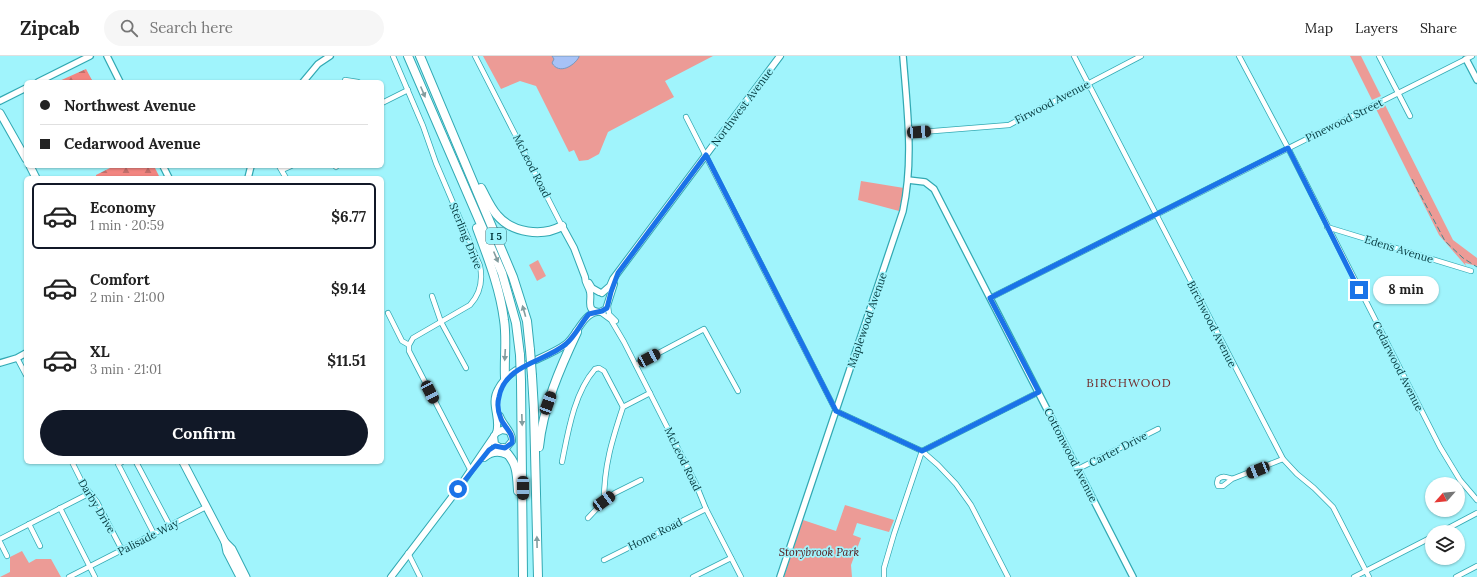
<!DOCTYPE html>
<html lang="en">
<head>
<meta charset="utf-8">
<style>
  body { margin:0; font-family:Lora,serif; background:#f6f6f6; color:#222; height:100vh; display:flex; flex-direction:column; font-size:15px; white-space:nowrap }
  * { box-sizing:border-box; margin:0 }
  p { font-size:13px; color:#767676 }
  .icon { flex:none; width:22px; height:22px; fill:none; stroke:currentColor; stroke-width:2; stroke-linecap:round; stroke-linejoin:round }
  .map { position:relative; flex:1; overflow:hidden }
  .drawer { position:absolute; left:24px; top:120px; width:360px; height:288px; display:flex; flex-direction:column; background:#fff; border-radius:6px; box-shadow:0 1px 3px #0004 }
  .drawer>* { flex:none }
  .top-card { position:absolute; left:24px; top:24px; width:360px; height:88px; border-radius:6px; box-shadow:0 1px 3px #0004; display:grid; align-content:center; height:88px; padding:0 16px; background:#fff }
  .needle { width:26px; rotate:243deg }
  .tools { position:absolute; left:1425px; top:421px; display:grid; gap:8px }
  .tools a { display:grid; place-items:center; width:40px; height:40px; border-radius:50%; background:#fff; box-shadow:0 1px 3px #0004; font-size:20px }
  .end { position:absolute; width:18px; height:18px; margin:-9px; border:5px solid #1a73e8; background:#fff; box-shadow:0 0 0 2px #fff }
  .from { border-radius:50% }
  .bubble { position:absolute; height:28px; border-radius:14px; background:#fff; box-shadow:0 1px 3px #0004; font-size:13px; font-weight:800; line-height:28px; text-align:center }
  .car { position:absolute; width:12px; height:24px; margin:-12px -6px; border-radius:5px; box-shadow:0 0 3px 1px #0007; background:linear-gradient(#222 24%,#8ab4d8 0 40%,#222 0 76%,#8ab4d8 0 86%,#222 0) }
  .top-card b { display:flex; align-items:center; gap:14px; height:38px; font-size:15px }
  .top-card b+b { border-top:1px solid #e0e0e0 }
  .top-card i { width:10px; height:10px; background:#222 }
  ul { padding:7px 0 0; list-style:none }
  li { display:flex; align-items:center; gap:12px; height:66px; margin:0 8px 6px; padding:0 8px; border:2px solid transparent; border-radius:6px }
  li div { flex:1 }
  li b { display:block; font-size:15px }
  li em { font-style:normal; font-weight:800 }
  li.active { border-color:#111827 }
  li>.icon { width:36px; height:36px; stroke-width:1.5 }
  .action { display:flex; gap:8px; margin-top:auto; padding:8px 16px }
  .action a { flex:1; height:46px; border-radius:24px; background:#111827; color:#fff; font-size:16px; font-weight:800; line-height:46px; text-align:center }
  header { display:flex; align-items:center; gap:24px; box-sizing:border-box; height:56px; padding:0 20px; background:#fff; border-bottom:1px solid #e0e0e0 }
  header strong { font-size:19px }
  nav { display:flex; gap:22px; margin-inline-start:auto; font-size:14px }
  .search { width:280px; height:36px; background:#f6f6f6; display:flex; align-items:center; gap:10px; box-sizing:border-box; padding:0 14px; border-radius:22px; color:#767676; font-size:15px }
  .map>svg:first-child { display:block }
  .green { fill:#ec9b96 }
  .forest { fill:url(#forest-firs) }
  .water { fill:#a7c2f6; stroke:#7699bf }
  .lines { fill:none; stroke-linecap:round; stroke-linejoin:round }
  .minor-casing { stroke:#32a9b3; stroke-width:6 }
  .tertiary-casing { stroke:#32a9b3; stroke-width:8 }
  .secondary-casing { stroke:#32a9b3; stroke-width:8 }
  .primary-casing { stroke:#32a9b3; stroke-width:9 }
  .motorway-casing { stroke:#32a9b3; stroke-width:10 }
  .minor { stroke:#fff; stroke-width:4.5 }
  .tertiary { stroke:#fff; stroke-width:5.5 }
  .secondary { stroke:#fff; stroke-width:6 }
  .primary { stroke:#fff; stroke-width:7 }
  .motorway { stroke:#fff; stroke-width:8 }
  .rail { stroke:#46888e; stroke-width:1; stroke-dasharray:6 3; stroke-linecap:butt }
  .motorway-bridge-casing { stroke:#32a9b3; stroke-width:10; stroke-linecap:butt }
  .motorway-bridge { stroke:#fff; stroke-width:8 }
  .oneway { fill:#829c9e }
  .route { stroke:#1a73e8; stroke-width:5 }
  .labels { text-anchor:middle; stroke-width:3.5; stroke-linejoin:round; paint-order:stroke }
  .shield { fill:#a0f4fc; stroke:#347177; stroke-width:1 }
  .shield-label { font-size:10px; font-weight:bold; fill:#05393e }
  .street-label { font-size:11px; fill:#05393e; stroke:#a0f4fc }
  .park-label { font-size:11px; font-style:italic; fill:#531013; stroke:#a0f4fc }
  .neighbourhood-label { font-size:12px; letter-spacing:1px; fill:#722b2a; stroke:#a0f4fc }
</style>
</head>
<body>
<header>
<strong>Zipcab</strong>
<div class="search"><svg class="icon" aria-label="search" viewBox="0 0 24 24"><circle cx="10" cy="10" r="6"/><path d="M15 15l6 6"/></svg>Search here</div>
<nav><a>Map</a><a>Layers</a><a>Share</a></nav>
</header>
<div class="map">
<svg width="1477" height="521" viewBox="0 0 1477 521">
  <defs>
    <pattern id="forest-firs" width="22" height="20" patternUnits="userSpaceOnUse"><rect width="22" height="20" fill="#f28580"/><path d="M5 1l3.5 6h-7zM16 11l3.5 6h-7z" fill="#c26e6a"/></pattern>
  </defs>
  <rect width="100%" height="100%" fill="#a0f4fc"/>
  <g class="green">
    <path d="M483 0H713L665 25 674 41 608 76 599 98 588 104 579 105 574 94 569 96 536 30 520 25 501 33Z"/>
    <path d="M1350 0H1361L1381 40 1372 44Z"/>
    <path d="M1385 49 1453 184 1477 202V210L1465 207 1466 210 1439 179 1376 53Z"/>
    <path d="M861 125 904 132 899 155 858 144Z"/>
    <path d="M538 204 546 220 537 225 529 209Z"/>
    <path d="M845 449 894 464 889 476 857 467 853 479 861 482 851 509 852 521H784L803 464 836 475Z"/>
    <path d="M22 495 29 507 36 503H51L61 521H0L10 516V501Z"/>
  </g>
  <g class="forest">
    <path d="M86 13 93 26H57Z"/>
    <path d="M114 110H154L160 122H96V119Z"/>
  </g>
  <path class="water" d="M552 0H579V1C574 10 559 19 552 7L554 3Z"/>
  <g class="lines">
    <defs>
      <g id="minor">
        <path d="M393 0 423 70 436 107 480 210C483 225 480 238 470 249L413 282 409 289V295L471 415"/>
        <path d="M475 0 562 170"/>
        <path d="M1074 0 1283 403 1297 418 1314 432 1333 451 1369 521"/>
        <path d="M1239 0 1288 92 1440 391 1460 424 1477 444"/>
        <path d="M1379 0 1410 60"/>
        <path d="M345 24 358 26"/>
        <path d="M382 47 408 34"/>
        <path d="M686 61 836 355 922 395 938 409 956 428 971 449 1008 521"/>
        <path d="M909 77 1009 69 1141 0"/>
        <path d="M279 110 286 122"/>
        <path d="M335 110 336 111"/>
        <path d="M282 114 291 110"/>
        <path d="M1327 171 1471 215"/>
        <path d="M432 240 441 266 466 312"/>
        <path d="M990 242 1472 0"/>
        <path d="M608 250 609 258 616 265"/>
        <path d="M600 256 611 264 624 286 695 426 706 453 741 521"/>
        <path d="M388 257 402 285 409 289"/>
        <path d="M17 302 26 319"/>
        <path d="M636 309 704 273 738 335"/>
        <path d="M72 406 83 428 97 446 122 494"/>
        <path d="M122 406 118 408 154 478"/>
        <path d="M136 406 170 470"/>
        <path d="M562 406C568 376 574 337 595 313L599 312 604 315 623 351"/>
        <path d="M1078 413 1158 373"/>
        <path d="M1232 423 1223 430H1218L1217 427 1218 423C1223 419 1226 421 1232 423L1283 403"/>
        <path d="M604 445 615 437 641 424"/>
        <path d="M60 452 95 521"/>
        <path d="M588 462 604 445C604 410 612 384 623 351L650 337"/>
        <path d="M29 468 40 490"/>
        <path d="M1441 476 1477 457"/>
        <path d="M0 483 90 437"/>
        <path d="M0 486 7 500"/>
        <path d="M408 497 420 521"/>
        <path d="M604 504 706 453"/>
        <path d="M69 521 206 451"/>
        <path d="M693 521 731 502"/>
        <path d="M884 521V512L894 478 922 395 1039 336"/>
        <path d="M1354 521 1432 481"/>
        <path d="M1456 521 1477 510"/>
      </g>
      <g id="tertiary">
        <path d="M107 0 120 26"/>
        <path d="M1466 3 1477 24"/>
        <path d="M38 26 90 0"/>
        <path d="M303 26 318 8 330 0"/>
        <path d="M0 45 26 32"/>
        <path d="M163 110 169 122"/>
        <path d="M248 122 251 110"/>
        <path d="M908 124 925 126 934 133 1133 521"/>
        <path d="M0 307 17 302 26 297"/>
        <path d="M780 521 903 155C914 103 907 52 903 0"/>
      </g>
      <g id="secondary">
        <path d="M562 170 574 192 585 221C585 228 589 230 590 236 592 245 585 255 600 256L606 253 614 228"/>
        <path d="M589 227 592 232 599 236"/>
        <path d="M602 237 610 230 613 223 780 0"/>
        <path d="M496 377C501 362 489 348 498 333 511 308 545 304 566 288 577 279 583 258 597 256"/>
        <path d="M494 380 495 388 501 392 507 391 512 385C513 376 503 369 500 360"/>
        <path d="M391 521 458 433 496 377 502 374 508 375"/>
      </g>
      <g id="primary">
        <path d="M0 57 26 103"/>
        <path d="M30 110 36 122"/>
        <path d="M183 406 225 486 227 496 240 521"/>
        <path d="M225 486 232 493 246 521"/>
      </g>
      <g id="motorway">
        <path d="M408 0 502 217 516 267 520 299"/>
        <path d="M420 0 513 221 527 265 530 294"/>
        <path d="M481 132C486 141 490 151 497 159 512 177 542 181 562 170"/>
        <path d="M477 172C488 202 500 232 504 264 507 283 504 303 505 322"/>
        <path d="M532 320 534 354 538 521"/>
        <path d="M521 325 523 521"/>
        <path d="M539 391C543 351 560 312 577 276"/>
        <path d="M502 392C517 406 517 415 518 435"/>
        <path d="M484 401C491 395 498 394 507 398"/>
      </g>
    </defs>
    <use href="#minor" class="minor-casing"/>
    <use href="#tertiary" class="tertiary-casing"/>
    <use href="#secondary" class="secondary-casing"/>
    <use href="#primary" class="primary-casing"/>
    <use href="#motorway" class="motorway-casing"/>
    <use href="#minor" class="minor"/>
    <use href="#tertiary" class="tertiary"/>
    <use href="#secondary" class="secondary"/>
    <use href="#primary" class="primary"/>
    <use href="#motorway" class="motorway"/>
    <path class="rail" d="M1412 123 1445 185 1463 202 1477 211"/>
    <defs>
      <g id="motorway-bridge">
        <path d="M530 294 532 320"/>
        <path d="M520 299 521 325"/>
      </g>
    </defs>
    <use href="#motorway-bridge" class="motorway-bridge-casing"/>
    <use href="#motorway-bridge" class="motorway-bridge"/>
  </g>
  <defs><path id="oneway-solid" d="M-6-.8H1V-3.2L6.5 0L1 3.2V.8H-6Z"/></defs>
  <g class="oneway">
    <use href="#oneway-solid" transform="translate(423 36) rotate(67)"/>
    <use href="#oneway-solid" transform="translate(496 201) rotate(67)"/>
    <use href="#oneway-solid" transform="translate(524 255) rotate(-106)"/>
    <use href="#oneway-solid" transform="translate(505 299) rotate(93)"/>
    <use href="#oneway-solid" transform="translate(522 364) rotate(88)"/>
    <use href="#oneway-solid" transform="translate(537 486) rotate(-91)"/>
  </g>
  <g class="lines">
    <path class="route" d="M458 433 489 394 495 390 505 392 512 387C514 377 504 371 501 363 498 356 497 348 499 341 505 308 545 306 566 288 576 279 581 267 589 258L602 255 607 252 611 236 618 217 706 99 836 355 922 395 1039 336 990 242 1288 92 1359 234"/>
  </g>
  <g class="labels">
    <rect class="shield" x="486" y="172" width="20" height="16" rx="3"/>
    <g class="shield-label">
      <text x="496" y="184">I 5</text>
    </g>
    <g class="street-label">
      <text transform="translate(1052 46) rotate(-27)" y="4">Firwood Avenue</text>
      <text transform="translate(742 51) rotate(-53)" y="4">Northwest Avenue</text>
      <text transform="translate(1344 64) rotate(-26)" y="4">Pinewood Street</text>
      <text transform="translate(532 110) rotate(63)" y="4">McLeod Road</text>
      <text transform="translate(466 180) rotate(68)" y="4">Sterling Drive</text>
      <text transform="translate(1399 193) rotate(17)" y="4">Edens Avenue</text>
      <text transform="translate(867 264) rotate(-71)" y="4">Maplewood Avenue</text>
      <text transform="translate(1212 268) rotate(63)" y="4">Birchwood Avenue</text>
      <text transform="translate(1398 310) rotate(63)" y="4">Cedarwood Avenue</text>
      <text transform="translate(1118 393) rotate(-27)" y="4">Carter Drive</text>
      <text transform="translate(1071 399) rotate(63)" y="4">Cottonwood Avenue</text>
      <text transform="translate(683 403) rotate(64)" y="4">McLeod Road</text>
      <text transform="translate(97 450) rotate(59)" y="4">Darby Drive</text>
      <text transform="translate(655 478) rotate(-26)" y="4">Home Road</text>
      <text transform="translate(148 481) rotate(-27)" y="4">Palisade Way</text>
    </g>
    <g class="park-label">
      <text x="819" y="500">Storybrook Park</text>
    </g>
    <g class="neighbourhood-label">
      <text x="1129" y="331">BIRCHWOOD</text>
    </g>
  </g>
</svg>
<div class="tools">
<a><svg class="needle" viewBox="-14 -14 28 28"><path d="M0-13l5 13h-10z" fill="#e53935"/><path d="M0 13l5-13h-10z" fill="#767676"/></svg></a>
<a><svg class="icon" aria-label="layers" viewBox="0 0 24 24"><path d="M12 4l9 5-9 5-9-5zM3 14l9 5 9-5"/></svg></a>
</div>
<i class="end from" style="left:458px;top:433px"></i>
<i class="end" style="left:1359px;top:234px"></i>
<div class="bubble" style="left:1373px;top:220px;width:66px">8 min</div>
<i class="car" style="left:919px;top:76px;rotate:86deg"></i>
<i class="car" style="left:649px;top:302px;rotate:62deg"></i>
<i class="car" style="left:430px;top:336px;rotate:153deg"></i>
<i class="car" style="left:548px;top:347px;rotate:20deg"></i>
<i class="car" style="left:1258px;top:414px;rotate:248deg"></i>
<i class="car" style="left:523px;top:432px;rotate:180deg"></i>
<i class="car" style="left:604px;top:445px;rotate:54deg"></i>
<div class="top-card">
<b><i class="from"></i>Northwest Avenue</b>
<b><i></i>Cedarwood Avenue</b>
</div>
<section class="drawer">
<ul>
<li class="active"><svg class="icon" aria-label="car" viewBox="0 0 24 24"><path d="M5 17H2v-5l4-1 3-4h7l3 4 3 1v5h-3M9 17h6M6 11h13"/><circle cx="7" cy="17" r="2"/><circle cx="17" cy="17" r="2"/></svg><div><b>Economy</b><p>1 min · 20:59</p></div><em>$6.77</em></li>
<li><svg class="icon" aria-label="car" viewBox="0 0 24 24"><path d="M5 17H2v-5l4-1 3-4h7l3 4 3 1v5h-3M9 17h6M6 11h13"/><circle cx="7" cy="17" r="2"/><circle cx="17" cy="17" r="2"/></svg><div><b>Comfort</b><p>2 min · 21:00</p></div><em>$9.14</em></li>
<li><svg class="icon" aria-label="car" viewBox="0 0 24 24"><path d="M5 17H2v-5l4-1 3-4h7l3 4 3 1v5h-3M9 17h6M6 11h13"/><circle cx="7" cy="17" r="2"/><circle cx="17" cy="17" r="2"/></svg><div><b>XL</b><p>3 min · 21:01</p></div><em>$11.51</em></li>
</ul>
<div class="action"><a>Confirm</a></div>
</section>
</div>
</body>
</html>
